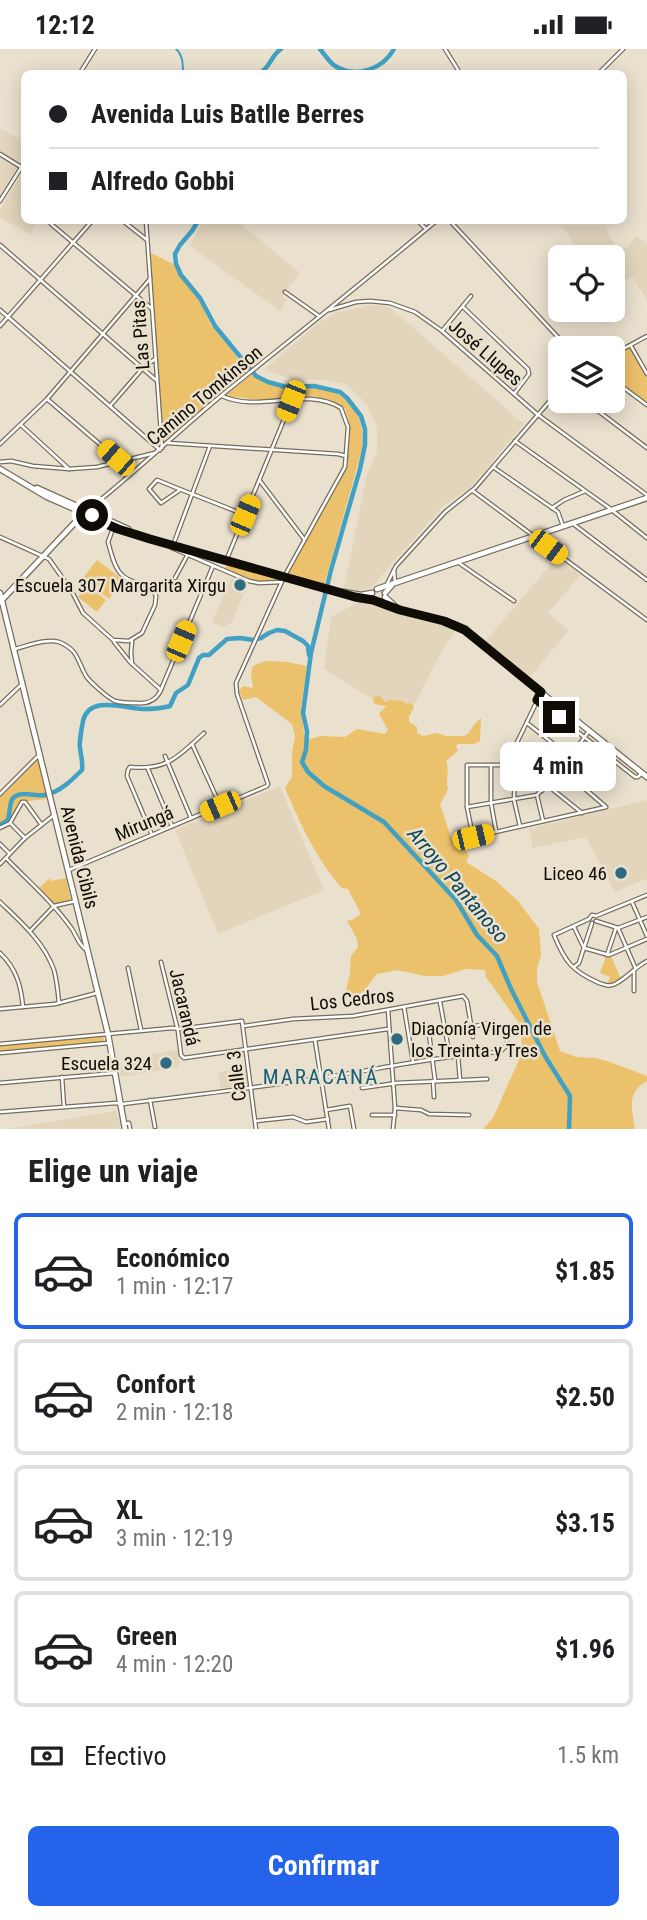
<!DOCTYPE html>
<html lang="es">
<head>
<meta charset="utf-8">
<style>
  body { margin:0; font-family:"Roboto Condensed",sans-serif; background:#f2f2f2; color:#202124; height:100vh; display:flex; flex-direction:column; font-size:26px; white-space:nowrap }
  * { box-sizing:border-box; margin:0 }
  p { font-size:23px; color:#757577 }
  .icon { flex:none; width:38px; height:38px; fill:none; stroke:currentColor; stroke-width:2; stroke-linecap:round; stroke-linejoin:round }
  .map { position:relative; height:1080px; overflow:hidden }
  .sheet { display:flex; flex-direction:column; background:#fff; flex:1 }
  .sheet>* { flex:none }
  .top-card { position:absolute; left:21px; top:21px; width:606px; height:154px; border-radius:10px; box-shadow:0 4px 18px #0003; display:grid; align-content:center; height:154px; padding:0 28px; background:#fff }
  .buttons { position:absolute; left:548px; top:196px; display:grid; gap:14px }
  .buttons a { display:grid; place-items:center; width:77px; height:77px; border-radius:10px; background:#fff; box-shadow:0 4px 18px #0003; font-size:35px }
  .end { position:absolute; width:32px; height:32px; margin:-16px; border:9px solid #100d07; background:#fff; box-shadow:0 0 0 4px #fff }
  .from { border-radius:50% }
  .bubble { position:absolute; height:49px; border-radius:10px; background:#fff; box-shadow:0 4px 18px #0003; font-size:23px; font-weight:700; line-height:49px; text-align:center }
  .car { position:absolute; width:21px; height:42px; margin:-21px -10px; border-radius:9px; box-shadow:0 0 5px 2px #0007; background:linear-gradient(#f5c518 24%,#345 0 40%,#f5c518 0 76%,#345 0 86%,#f5c518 0) }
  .top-card b { display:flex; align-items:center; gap:24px; height:66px; font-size:26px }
  .top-card b+b { border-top:2px solid #e0e0e0 }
  .top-card i { width:18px; height:18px; background:#202124 }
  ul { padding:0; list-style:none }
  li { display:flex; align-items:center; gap:21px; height:116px; margin:0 14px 10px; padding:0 14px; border:4px solid #e0e0e0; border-radius:10px }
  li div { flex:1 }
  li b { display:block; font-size:26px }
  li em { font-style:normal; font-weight:700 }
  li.on { border-color:#2563eb }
  li>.icon { width:63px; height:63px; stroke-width:1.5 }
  h2 { padding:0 28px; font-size:32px; line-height:84px }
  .pay { display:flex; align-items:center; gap:18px; height:77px; padding:0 28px; font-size:26px }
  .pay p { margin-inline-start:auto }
  .cta { display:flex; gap:14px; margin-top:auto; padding:14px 28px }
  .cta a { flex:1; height:80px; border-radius:10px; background:#2563eb; color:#fff; font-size:28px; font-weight:700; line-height:80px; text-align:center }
  .status { display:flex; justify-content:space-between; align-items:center; height:49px; padding:0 35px; background:#fff; direction:ltr }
  .status svg { height:19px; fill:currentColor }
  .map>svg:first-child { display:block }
  .built { fill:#e2d5bc }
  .green { fill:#ebc16b }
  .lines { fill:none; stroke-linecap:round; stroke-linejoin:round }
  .stream { stroke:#40a1c4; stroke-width:2 }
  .river { stroke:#40a1c4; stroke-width:4.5 }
  .street-casing { stroke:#756d5c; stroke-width:5 }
  .secondary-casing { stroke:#756d5c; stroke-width:7 }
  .street { stroke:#fff; stroke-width:2.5 }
  .secondary { stroke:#fff; stroke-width:4.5 }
  .route { stroke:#100d07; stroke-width:9 }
  .poi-dot { fill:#2e6b82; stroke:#eae0ce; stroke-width:2.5 }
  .labels { text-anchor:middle; stroke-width:5; stroke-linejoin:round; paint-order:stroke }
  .street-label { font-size:19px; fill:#100d07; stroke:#eae0ce }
  .poi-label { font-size:19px; fill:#100d07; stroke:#eae0ce; text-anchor:end }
  .water-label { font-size:21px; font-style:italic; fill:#0c4558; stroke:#eae0ce }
  .neighbourhood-label { font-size:21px; letter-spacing:2px; fill:#146079; stroke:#eae0ce }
</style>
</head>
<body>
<div class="status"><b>12:12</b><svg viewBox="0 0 49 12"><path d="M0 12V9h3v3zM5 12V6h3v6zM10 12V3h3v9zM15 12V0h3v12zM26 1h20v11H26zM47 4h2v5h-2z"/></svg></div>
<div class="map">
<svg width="647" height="1080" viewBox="0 0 647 1080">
  <rect width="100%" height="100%" fill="#eae0ce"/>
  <g class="built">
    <path d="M0 79 24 93V107L0 146Z"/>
    <path d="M24 121V172H38L30 185 0 169V161Z"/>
    <path d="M203 172H237L300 224 282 247 287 251 280 262 190 197Z"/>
    <path d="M561 176H605L616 200 628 198 636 187 647 195V252L633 228 613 235 612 208H583Z"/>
    <path d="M372 256 389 258 524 375 470 439 443 457 370 540 357 543 344 539 366 429 377 402V378L367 355 346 335 323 331H294L269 322 266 319 318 274 338 263Z"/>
    <path d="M557 508 580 526 548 564 569 581 529 629 484 594Z"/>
    <path d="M231 529 248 536 231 574 223 578 212 573Z"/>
    <path d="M359 553 452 578 456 580 438 609 413 658 371 649 324 620 331 568Z"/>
    <path d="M280 737 324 841 218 885 175 781Z"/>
    <path d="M647 751V830L641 832 615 843 586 788 533 799 529 780Z"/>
    <path d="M179 1001V1018L121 1028 119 1017 143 1012 152 1007V1005Z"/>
    <path d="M247 1020 249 1034 247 1037 220 1039 219 1023Z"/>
    <path d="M116 1062 121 1080H9Z"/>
  </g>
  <g class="green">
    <path d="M149 203 175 216 199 250 211 276 226 293 248 324 165 393 163 391 161 376Z"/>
    <path d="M629 298 647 329V355L613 328V306Z"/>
    <path d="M251 326C261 331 270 337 281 339 294 341 307 337 320 339 350 344 367 371 362 400L324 537 287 525 345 422 350 379 348 370 345 360 338 355 315 347 262 351 225 347Z"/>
    <path d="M97 511 123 531 109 550 82 530Z"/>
    <path d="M228 515 278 529 279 532C258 535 243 528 224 520Z"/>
    <path d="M87 536 106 551 97 563 78 548Z"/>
    <path d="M265 612 288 613 307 617 301 659 304 685 310 690 321 687 345 688 357 680 385 685 388 681 379 665 386 657 374 655 373 648 380 647 385 653C389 650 403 651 407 655L411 654 414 658 409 667V673L417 678V684L423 687 437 684 446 687H464L468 685 474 676 481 669 480 692 474 695H458L456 697 458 702 446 712C450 722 445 731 448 740L440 756C446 770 448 783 455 797L465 799 469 807 466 813 496 832 518 852 539 880 541 906 537 920V933L560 1002 576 1008 595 1009 610 1013 647 1027V1032C626 1043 632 1060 635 1080H483L493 1069 519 1011 522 1001 521 982 519 974 486 928 485 921 465 920 443 927H425L397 921 377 925C364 940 367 947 345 946L350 924 351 907 358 898 357 890 347 872 354 870 361 865 348 840 342 839C315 808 301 776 285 739L292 728V703L295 687 292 675 256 648 243 651 239 642 243 637 253 639 251 625 253 617Z"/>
    <path d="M37 710 47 747 46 750 20 753 9 772 0 777V747Z"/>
    <path d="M50 829 51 832 66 829 71 852 54 856 38 840Z"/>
    <path d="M606 907H611L621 930 611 936 607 935 610 928 600 924Z"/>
    <path d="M103 987 104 993 0 1002V995Z"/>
  </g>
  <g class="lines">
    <path class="stream" d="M176 0C183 6 183 16 183 24"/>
    <g class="river">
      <path d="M320 0C325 6 329 13 335 17 356 30 383 20 394 0"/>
      <path d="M260 24C270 19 272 5 281 0"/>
      <path d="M198 172 192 182 180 196 175 205 176 215 181 226 200 249 215 277 256 327 268 333 286 338 314 337 340 343 347 349 361 367 365 380V396L360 420 331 521 311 604 303 664 307 682 306 701 302 713 308 723 324 737 384 773 456 851 477 886 497 907 511 940 545 1007 570 1047 569 1080"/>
      <path d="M0 776 8 771C10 765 9 754 13 749 20 741 36 748 45 746 60 743 72 731 82 721 83 711 81 709 80 699 79 695 82 677 83 672 89 646 124 659 142 660 151 660 161 660 170 657L176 644 188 636 199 609 203 606H209L227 590 240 589 253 591 261 589 269 584 277 581 285 582 303 592 308 597 309 606"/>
    </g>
    <defs>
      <g id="street">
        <path d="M445 0 460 24"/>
        <path d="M80 24 95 0"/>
        <path d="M599 24 623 0"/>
        <path d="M0 105 21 118"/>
        <path d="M0 152 24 114"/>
        <path d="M123 172 147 191"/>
        <path d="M146 172 162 399"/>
        <path d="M418 172 426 180"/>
        <path d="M450 172 568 299"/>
        <path d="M51 175 152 260"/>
        <path d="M0 196 156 331"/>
        <path d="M285 243 319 267"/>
        <path d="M463 258 528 320 529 325 514 345"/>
        <path d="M0 261 160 401"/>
        <path d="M329 261 356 253 370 252 390 254 415 263 442 282 537 365 647 446"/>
        <path d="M0 277 92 172"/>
        <path d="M442 282 471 247"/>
        <path d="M631 297 647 325"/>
        <path d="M612 306 647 287"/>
        <path d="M612 330 647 356"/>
        <path d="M47 350 116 409 117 413"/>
        <path d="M585 352 647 399"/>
        <path d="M110 357 143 319 155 310"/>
        <path d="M21 376 69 420"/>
        <path d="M515 392 608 458 647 489"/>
        <path d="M168 394 338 405 346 407"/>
        <path d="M0 395 47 350 150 230"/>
        <path d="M210 397 172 499 249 532 259 534 282 533"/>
        <path d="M0 413 11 412 33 417 69 420 97 418 155 404"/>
        <path d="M493 418 558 463 563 477"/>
        <path d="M260 432 304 490"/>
        <path d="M180 441 161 454 149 440 157 431C186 443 216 454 245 466"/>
        <path d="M473 442 647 571"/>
        <path d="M552 459 564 451 585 442"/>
        <path d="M89 460C135 424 177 383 222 346 294 288 366 231 436 172"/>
        <path d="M572 474 647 531"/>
        <path d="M0 488 49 510 71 541 83 564 113 591 129 592 142 584 155 556 156 547C151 534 132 536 122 526 114 519 111 503 108 493L114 477"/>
        <path d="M226 512 292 351"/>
        <path d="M459 514 514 552"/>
        <path d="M394 521 395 533"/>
        <path d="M175 529 187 507"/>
        <path d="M387 535 396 517 445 463 475 439 560 340"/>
        <path d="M132 592 131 604 132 615"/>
        <path d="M114 593 130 613 161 641"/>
        <path d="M15 600C27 597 47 589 59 593 79 601 77 612 86 627 90 633 108 649 115 652 122 654 130 654 137 654 148 655 155 652 160 643L213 517"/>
        <path d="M537 651 635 728H638L642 724"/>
        <path d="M0 656 23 634"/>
        <path d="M527 674 570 708"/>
        <path d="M192 695 220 756"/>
        <path d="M517 695 556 725"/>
        <path d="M165 707 191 769"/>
        <path d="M491 716V754L496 782"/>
        <path d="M506 716 512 718 542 742"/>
        <path d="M148 720 172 777"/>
        <path d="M515 721 514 751 520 777"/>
        <path d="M547 736 582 764"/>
        <path d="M0 745 40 705"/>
        <path d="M537 746 543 772"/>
        <path d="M467 758 537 746 570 708 589 682"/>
        <path d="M10 774 25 789"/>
        <path d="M0 779 10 774 22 753H25L41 775"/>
        <path d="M152 786 127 727 128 721 130 718C167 722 179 707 204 684"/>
        <path d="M473 788 467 758V716H506L541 644"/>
        <path d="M460 791 606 758 561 719"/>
        <path d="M0 795 9 804"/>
        <path d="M6 809C28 832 53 853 72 880 77 888 80 898 88 902"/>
        <path d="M0 815 25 789 54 766"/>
        <path d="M69 821 267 737 268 735 237 645 236 634 284 528 345 418 348 378 341 359C305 337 259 364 222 347"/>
        <path d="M647 846 596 867 592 866 589 870 554 886C565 913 572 922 599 934 605 936 609 938 615 935 627 929 635 918 647 912"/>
        <path d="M0 853C21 873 44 893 54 921 57 932 58 943 59 954"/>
        <path d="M632 853 647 887"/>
        <path d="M596 872 618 879 647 868"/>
        <path d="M574 878 584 899 609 906 647 890"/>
        <path d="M618 879 635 918"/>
        <path d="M31 881 54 857 76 852"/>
        <path d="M0 904C16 919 21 936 23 958"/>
        <path d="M607 906 616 879"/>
        <path d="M161 913 178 982 181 1006 184 1009 388 980"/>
        <path d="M574 918 579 914 592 874"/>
        <path d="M128 919 141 981"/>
        <path d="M634 921V942"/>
        <path d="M440 953 450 1008"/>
        <path d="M404 958 413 1013"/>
        <path d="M0 960 55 955 97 944"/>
        <path d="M388 961 395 1059 393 1080"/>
        <path d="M244 977 293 970 353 967 463 947 467 952 473 988"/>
        <path d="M428 977 435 1031"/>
        <path d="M471 978 494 973"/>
        <path d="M315 991 329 1080"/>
        <path d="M0 995 172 979 180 980 242 972 256 1080"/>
        <path d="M0 1004 108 994"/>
        <path d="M458 1007 460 1031"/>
        <path d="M62 1028 64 1058"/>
        <path d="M433 1032 434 1048"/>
        <path d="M0 1034 115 1024"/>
        <path d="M362 1039 397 1034 487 1030"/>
        <path d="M150 1051 155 1078"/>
        <path d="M395 1059 421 1061 429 1065 469 1066"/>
        <path d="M326 1061 350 1057 354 1080"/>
        <path d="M0 1063 116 1054 123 1055C188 1047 254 1039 320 1029 380 1020 439 1007 500 1003L507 996V987"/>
        <path d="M372 1066H395"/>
        <path d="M256 1072 293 1068 306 1073 328 1070"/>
        <path d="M124 1075 129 1074 130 1080"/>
      </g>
      <g id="secondary">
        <path d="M0 420 47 448 118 479 180 499 338 542 361 546 372 544"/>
        <path d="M37 439 128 480"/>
        <path d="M377 540 647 449"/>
        <path d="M0 544 108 985 125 1080"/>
        <path d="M385 544 392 536"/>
        <path d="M356 548 380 553 400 561 441 571 458 577 647 728"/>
        <path d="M385 548 395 557"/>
        <path d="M0 553 83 465"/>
      </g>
    </defs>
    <use href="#street" class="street-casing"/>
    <use href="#secondary" class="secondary-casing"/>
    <use href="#street" class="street"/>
    <use href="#secondary" class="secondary"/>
  </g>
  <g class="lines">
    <path class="route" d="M92 466 85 464 83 465 118 480 150 490 355 548 373 551 400 561 444 572 465 581 541 643 537 651 559 668"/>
  </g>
  <g class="poi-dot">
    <circle cx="240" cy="536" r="7"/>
    <circle cx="621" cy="824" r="7"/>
    <circle cx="397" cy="990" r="7"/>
    <circle cx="166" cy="1014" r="7"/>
  </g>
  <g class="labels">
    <g class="street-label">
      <text transform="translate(140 286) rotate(-94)" y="7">Las Pitas</text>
      <text transform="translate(486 303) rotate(41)" y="7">José Llupes</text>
      <text transform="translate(204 346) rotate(-40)" y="7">Camino Tomkinson</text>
      <text transform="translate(144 774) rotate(-23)" y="7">Mirungá</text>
      <text transform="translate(80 808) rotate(76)" y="7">Avenida Cibils</text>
      <text transform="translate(352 950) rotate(-6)" y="7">Los Cedros</text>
      <text transform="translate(185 958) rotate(77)" y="7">Jacarandá</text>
      <text transform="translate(236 1027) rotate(-97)" y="7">Calle 3</text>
    </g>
    <g class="poi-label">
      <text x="226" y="543">Escuela 307 Margarita Xirgu</text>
      <text x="607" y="831">Liceo 46</text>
      <text x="411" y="986" text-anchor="start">Diaconía Virgen de<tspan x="411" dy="22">los Treinta y Tres</tspan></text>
      <text x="152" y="1021">Escuela 324</text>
    </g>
    <g class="water-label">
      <text transform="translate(458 836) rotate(50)" y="7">Arroyo Pantanoso</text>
    </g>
    <g class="neighbourhood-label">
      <text x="321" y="1035">MARACANÁ</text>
    </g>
  </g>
</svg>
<div class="buttons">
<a><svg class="icon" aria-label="locate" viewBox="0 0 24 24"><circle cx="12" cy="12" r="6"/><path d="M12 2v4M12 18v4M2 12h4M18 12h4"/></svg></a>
<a><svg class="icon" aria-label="layers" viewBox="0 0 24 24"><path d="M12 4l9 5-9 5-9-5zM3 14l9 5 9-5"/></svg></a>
</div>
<i class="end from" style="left:92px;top:466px"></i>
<i class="end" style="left:559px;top:668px"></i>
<div class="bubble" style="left:500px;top:693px;width:116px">4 min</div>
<i class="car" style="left:291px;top:352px;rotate:202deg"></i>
<i class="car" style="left:116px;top:409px;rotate:311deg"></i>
<i class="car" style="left:245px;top:466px;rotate:23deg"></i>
<i class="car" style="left:548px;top:498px;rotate:127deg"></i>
<i class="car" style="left:181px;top:592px;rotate:23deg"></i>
<i class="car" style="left:220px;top:757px;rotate:247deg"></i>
<i class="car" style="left:473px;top:788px;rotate:77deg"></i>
<div class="top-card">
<b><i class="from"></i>Avenida Luis Batlle Berres</b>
<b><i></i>Alfredo Gobbi</b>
</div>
</div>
<section class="sheet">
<h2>Elige un viaje</h2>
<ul>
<li class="on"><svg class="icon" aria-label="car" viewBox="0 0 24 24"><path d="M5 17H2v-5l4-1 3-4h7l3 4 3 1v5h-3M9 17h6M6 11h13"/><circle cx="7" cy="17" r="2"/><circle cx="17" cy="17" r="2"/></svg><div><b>Económico</b><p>1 min · 12:17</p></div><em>$1.85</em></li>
<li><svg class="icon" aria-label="car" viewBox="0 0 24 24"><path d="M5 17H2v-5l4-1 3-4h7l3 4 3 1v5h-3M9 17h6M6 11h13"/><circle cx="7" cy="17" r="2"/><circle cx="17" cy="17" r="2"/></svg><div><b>Confort</b><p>2 min · 12:18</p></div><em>$2.50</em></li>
<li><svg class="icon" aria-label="car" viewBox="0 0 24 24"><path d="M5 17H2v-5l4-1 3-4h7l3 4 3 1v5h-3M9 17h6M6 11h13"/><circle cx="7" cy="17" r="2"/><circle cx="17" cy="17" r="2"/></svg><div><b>XL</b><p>3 min · 12:19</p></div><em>$3.15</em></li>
<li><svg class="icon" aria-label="car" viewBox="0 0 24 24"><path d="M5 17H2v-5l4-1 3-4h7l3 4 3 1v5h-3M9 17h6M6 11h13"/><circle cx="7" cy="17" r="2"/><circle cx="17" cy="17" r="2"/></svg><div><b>Green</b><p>4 min · 12:20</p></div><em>$1.96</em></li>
</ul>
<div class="pay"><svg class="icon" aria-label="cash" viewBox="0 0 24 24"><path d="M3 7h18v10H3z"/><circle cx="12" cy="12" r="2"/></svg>Efectivo<p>1.5 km</p></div>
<div class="cta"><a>Confirmar</a></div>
</section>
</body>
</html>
